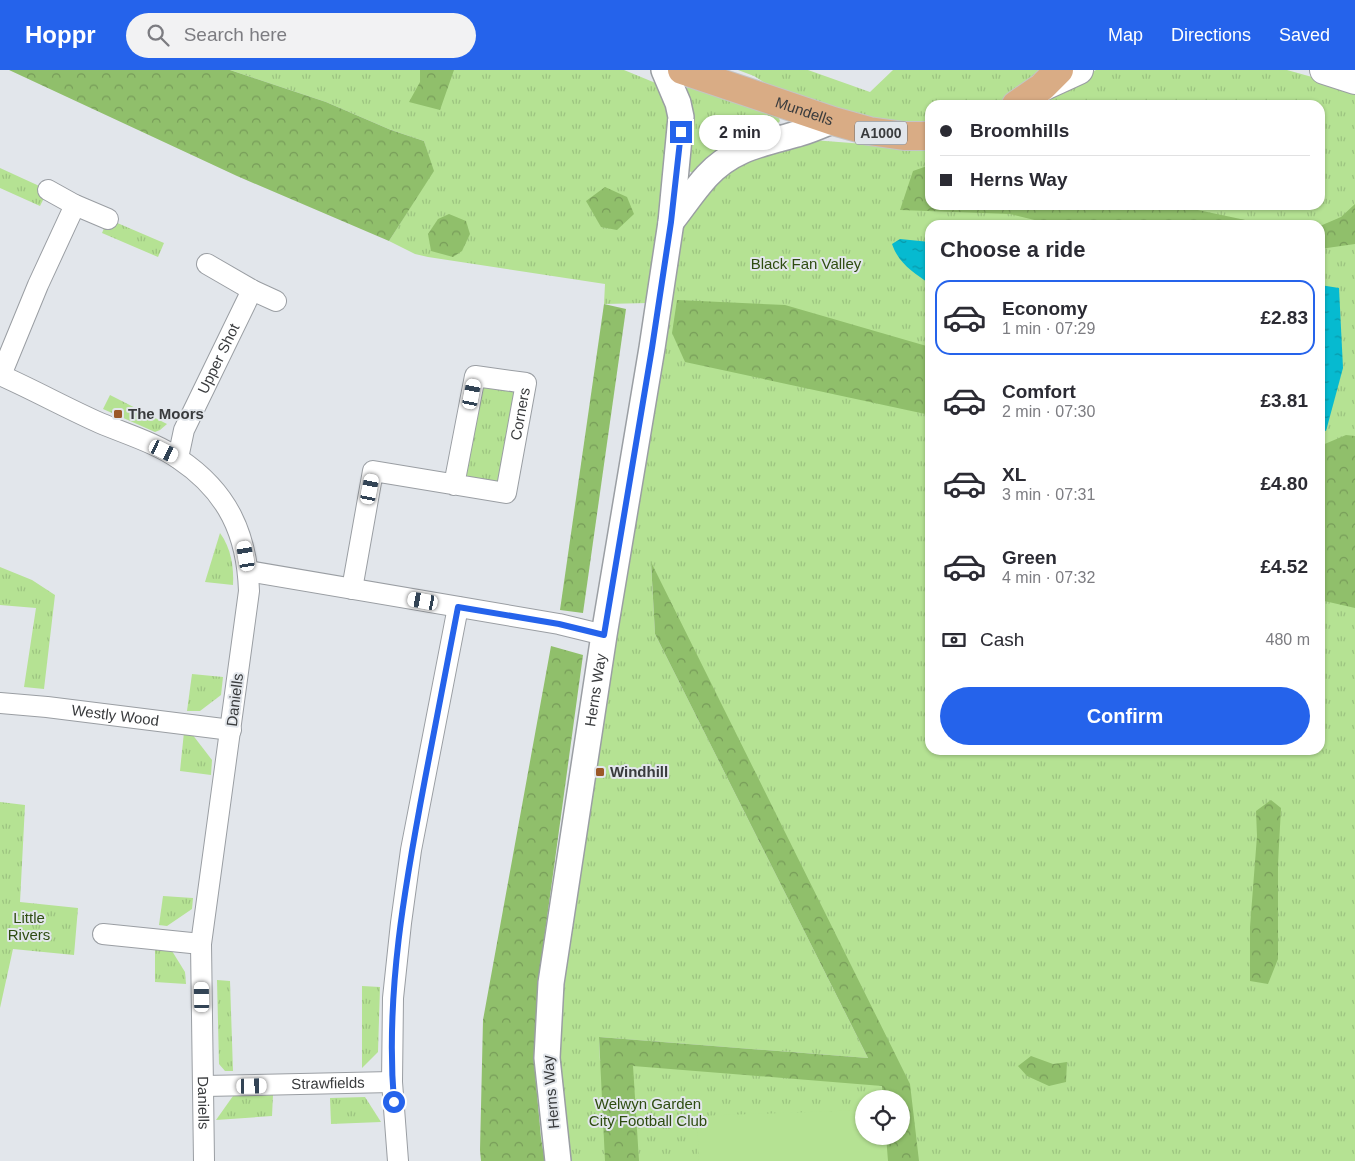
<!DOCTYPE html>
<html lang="en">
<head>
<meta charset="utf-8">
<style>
  body { margin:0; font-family:Arial,sans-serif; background:#f2f2f3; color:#2b2b33; height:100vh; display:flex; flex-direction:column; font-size:19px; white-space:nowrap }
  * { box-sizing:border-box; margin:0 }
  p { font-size:16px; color:#7c7c81 }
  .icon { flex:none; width:28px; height:28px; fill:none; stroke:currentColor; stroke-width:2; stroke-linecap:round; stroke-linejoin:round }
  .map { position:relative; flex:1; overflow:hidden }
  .drawer { position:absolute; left:925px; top:150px; width:400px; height:535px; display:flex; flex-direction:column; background:#fff; border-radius:15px; box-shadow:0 1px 4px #0004 }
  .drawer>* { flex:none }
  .hud { position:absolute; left:925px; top:30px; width:400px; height:110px; border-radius:15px; box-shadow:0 1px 4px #0004; display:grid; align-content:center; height:110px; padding:0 15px; background:#fff }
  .fabs { position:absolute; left:855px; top:1020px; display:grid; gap:10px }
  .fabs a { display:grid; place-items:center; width:55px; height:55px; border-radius:50%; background:#fff; box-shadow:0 1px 4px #0004; font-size:25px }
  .end { position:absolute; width:22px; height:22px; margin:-11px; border:6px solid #2563eb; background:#fff; box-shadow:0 0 0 2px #fff }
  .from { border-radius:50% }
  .bubble { position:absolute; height:35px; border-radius:18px; background:#fff; box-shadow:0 1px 4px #0004; font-size:16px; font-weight:800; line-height:35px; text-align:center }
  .car { position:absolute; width:15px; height:30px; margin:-15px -8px; border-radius:6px; box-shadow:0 0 4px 1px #0007; background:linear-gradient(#fff 24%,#345 0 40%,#fff 0 76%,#345 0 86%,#fff 0) }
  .hud b { display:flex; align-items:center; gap:18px; height:48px; font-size:19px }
  .hud b+b { border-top:1px solid #e1e1e2 }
  .hud i { width:12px; height:12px; background:#2b2b33 }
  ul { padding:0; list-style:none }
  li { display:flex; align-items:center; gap:15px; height:75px; margin:0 10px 8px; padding:0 5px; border:2px solid transparent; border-radius:15px }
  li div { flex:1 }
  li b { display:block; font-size:19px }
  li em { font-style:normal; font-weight:800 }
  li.current { border-color:#2563eb }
  li>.icon { width:45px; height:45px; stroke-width:1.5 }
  h2 { padding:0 15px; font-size:22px; line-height:60px }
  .pay { display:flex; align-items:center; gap:12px; height:55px; padding:0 15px; font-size:19px }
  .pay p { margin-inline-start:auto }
  .action { display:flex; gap:10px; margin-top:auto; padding:10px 15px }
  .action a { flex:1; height:58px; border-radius:30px; background:#2563eb; color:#fff; font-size:20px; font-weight:800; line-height:58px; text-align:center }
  header { display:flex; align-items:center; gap:30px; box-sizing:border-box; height:70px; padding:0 25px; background:#2563eb; color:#fff }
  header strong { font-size:24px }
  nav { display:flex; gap:28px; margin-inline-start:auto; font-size:18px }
  .search { width:350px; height:45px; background:#f2f2f3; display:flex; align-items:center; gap:12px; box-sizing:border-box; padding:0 18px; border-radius:28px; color:#7c7c81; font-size:19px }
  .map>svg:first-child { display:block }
  .grass { fill:url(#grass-tufts); fill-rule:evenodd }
  .forest { fill:url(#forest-crowns) }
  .pitch { fill:#b5e293 }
  .water { fill:url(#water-ripples) }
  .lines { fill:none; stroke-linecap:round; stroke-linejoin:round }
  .minor-casing { stroke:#9a9ea3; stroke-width:22 }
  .tertiary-casing { stroke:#9a9ea3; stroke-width:28 }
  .secondary-casing { stroke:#9a9ea3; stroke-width:30 }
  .primary-casing { stroke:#c4c4c5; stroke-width:30 }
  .minor { stroke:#fff; stroke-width:20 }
  .tertiary { stroke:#fff; stroke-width:25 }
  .secondary { stroke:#fff; stroke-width:28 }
  .primary { stroke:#d9ac85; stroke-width:28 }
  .route { stroke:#2563eb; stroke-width:6 }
  .poi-dot { fill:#9b5827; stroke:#e2e6eb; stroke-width:2 }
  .labels { text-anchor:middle; stroke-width:4; stroke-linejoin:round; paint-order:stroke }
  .shield { fill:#e2e6eb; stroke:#6c6e71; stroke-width:1 }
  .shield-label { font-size:14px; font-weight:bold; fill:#393b3d }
  .street-label { font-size:15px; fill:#393b3d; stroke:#e2e6eb }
  .park-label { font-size:15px; fill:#2e4c10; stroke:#e2e6eb }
  .poi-label { font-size:15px; font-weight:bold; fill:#393b3d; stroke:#e2e6eb; text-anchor:start }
</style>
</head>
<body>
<header>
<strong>Hoppr</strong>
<div class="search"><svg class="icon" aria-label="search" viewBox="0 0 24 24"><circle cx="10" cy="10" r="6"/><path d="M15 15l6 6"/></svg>Search here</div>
<nav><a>Map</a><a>Directions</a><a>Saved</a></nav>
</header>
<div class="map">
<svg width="1355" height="1091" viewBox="0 0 1355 1091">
  <defs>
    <pattern id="grass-tufts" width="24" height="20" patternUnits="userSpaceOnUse" patternTransform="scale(1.25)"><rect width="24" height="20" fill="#b5e293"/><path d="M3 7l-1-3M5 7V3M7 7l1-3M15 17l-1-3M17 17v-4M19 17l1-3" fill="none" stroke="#9cc380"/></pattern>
    <pattern id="forest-crowns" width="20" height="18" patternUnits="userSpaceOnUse" patternTransform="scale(1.25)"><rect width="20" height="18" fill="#90bf6b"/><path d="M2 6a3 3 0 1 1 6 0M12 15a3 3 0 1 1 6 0" fill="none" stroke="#779c59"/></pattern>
    <pattern id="water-ripples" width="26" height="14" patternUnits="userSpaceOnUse" patternTransform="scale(1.25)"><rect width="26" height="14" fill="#06bad0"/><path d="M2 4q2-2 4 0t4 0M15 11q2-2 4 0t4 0" fill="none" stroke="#0898aa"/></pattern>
  </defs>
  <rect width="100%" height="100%" fill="#e2e6eb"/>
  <g class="grass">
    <path d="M230 0H624L658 14 674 39 649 233 604 234 605 214 428 187 415 184 389 171 433 101 424 71 391 60 326 32Z"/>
    <path d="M738 0H808L870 22 893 0H1048L1033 14 994 35H930V54H888L787 27 754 6Z"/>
    <path d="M1096 0H1287L1355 19V1091H912L902 1012 651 493 655 564 868 988 599 967 600 991 888 1011 890 1029H864V1066H893L895 1091H568L557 986 562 909 682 157 727 96 800 69 877 75 930 77V135H1320V35H1038ZM930 155H1320V680H930Z"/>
    <path d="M689 15 778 46 780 51 778 53C755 60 732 68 713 84 706 90 700 97 693 103L689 101 688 96C692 68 699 47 686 20Z"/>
    <path d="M0 98 48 120 40 136 0 118Z"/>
    <path d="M108 149 164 173 158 187 102 163Z"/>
    <path d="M489 314 514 318 518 326 504 409 496 415 469 411 464 403 480 321Z"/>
    <path d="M110 325 167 354 160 360 155 362 103 339Z"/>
    <path d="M220 463C231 478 234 497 233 515L205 512Z"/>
    <path d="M0 497 32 510 55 525 44 619 24 617 36 538 0 535Z"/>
    <path d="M192 604 223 607 221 625 200 641H187Z"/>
    <path d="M184 662 192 664 212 690 211 705 180 701Z"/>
    <path d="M0 732 25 735 20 832 78 838 74 885 13 879 0 938Z"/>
    <path d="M163 826 193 828 192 839 167 856 159 855Z"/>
    <path d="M155 879 172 881 185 902 186 914 155 912Z"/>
    <path d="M217 910 230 911 233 1001H225L219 994Z"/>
    <path d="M362 916 380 917 378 982 362 998Z"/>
    <path d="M273 1025 272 1046 216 1050 233 1026Z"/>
    <path d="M365 1027 381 1052 331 1054 330 1028Z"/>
  </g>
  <g class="forest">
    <path d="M9 0H230L326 32 391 60 424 71 434 101 389 171 237 106Z"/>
    <path d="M420 0H454L440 40 409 32 420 12Z"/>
    <path d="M930 95V135H1174L1269 155H1055L1010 144 900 140 913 101Z"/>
    <path d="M605 117 627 127 634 144 617 160 601 157 586 131Z"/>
    <path d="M1355 134V174L1320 179V156L1341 147Z"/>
    <path d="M449 144 466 151 470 164 462 181 453 187 431 181 428 164 438 149Z"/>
    <path d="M677 230 785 235 930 277V345L685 292 672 263Z"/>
    <path d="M604 234 626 239 583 543 560 540Z"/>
    <path d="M1346 365 1355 366V538L1320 530V376Z"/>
    <path d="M651 492 910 1014 919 1091H888L886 1066H901V1029H883L882 1016 633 996 639 1091H605L599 967 868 988 655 564Z"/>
    <path d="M551 576 583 585 538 914 534 991 541 1068 545 1091H481L480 1080 483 950Z"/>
    <path d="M1271 730 1281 738 1278 794V889L1268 914 1250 911V857L1257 766 1256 741Z"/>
    <path d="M1031 986 1053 994 1067 992 1066 1012 1049 1016 1027 1006 1018 996Z"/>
  </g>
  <path class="pitch" d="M864 1040V1066H884L885 1091H699L697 1046Z"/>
  <g class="water">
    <path d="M900 169 930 172V214C913 202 899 194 892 174Z"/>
    <path d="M1320 215 1339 218 1343 298 1326 361 1320 359Z"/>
  </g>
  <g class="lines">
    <defs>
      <g id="minor">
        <path d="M48 120 75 135 108 149"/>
        <path d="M207 194 252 220 276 231"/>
        <path id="s1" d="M0 305C34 320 66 338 100 353 126 364 156 373 179 389 228 422 247 464 249 521L201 874 204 1091"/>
        <path d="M1 305 38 215 75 135"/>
        <path id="s2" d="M178 388 184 360 252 220"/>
        <path d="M248 501 559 554 604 565"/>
        <path id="s3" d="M352 519 373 401 506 423 526 313 475 306 454 415"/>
        <path id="s4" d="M0 633 47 637 231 660"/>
        <path d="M103 864 201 874"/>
        <path id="s5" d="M204 1016 392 1012"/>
        <path d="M398 1091 392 1012 393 928 401 853 411 780 458 537"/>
      </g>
      <g id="tertiary">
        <path d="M671 152C683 137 694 120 707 106 733 78 762 74 797 64 809 61 821 55 833 51"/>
        <path id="s6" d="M558 1091 547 988 551 913 604 565 652 278 671 152 681 47 678 33 664 0"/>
      </g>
      <g id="secondary">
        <path d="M1324 0 1355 10"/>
        <path d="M1042 17 1079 0"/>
      </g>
      <g id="primary">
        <path id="s7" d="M682 0 833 51 869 61 904 66H930"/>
        <path d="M1016 35 1042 17 1059 0"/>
      </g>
    </defs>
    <use href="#minor" class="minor-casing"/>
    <use href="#tertiary" class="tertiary-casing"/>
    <use href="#secondary" class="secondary-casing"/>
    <use href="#primary" class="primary-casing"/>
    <use href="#minor" class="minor"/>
    <use href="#tertiary" class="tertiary"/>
    <use href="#secondary" class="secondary"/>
    <use href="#primary" class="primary"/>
  </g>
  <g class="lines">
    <path class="route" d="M394 1032C385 924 405 815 425 709 436 652 447 594 458 537L559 554 604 565 652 278 671 152 681 62"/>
  </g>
  <g class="poi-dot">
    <rect x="113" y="339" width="10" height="10" rx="2.5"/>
    <rect x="595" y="697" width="10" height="10" rx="2.5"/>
  </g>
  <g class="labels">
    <rect class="shield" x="855" y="51.5" width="52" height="23" rx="4"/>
    <g class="shield-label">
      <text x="881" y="68">A1000</text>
    </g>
    <g class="street-label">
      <text dy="5" stroke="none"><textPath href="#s7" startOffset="129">Mundells</textPath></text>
      <text dy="5" stroke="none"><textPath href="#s2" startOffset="108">Upper Shot</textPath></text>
      <text dy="5" stroke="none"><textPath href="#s3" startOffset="335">Corners</textPath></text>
      <text dy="5" stroke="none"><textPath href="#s6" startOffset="475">Herns Way</textPath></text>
      <text transform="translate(235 630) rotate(-83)" y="5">Daniells</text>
      <text dy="5" stroke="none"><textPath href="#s4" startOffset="116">Westly Wood</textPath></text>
      <text dy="5" stroke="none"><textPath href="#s5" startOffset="124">Strawfields</textPath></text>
      <text transform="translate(551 1022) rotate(-95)" y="5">Herns Way</text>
      <text dy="5" stroke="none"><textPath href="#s1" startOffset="869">Daniells</textPath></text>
    </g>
    <g class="park-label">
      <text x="806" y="199">Black Fan Valley</text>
      <text x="29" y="853">Little<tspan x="29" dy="17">Rivers</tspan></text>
      <text x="648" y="1039">Welwyn Garden<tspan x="648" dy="17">City Football Club</tspan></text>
    </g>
    <g class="poi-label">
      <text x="128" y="349">The Moors</text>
      <text x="610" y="707">Windhill</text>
    </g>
  </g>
</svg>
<div class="fabs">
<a><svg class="icon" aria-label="locate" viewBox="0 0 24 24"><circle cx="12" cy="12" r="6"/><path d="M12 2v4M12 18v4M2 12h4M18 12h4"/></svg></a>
</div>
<i class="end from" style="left:394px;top:1032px"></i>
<i class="end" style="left:681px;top:62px"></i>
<div class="bubble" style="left:699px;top:45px;width:82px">2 min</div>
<i class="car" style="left:472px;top:324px;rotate:11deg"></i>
<i class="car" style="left:164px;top:381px;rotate:116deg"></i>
<i class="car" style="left:370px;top:419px;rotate:11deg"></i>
<i class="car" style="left:246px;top:486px;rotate:350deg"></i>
<i class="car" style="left:423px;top:531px;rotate:280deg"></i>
<i class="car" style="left:202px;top:927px;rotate:359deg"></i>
<i class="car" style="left:252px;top:1016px;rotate:89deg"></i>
<div class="hud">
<b><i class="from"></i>Broomhills</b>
<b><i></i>Herns Way</b>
</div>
<section class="drawer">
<h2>Choose a ride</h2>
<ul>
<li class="current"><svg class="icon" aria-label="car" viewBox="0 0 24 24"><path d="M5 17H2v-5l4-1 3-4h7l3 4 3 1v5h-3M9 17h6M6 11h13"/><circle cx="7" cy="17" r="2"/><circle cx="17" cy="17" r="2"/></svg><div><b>Economy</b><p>1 min · 07:29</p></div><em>£2.83</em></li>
<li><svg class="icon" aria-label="car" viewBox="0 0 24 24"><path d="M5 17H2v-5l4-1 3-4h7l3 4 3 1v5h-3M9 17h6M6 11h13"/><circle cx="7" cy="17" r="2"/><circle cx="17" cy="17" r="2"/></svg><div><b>Comfort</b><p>2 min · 07:30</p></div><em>£3.81</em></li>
<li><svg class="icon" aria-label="car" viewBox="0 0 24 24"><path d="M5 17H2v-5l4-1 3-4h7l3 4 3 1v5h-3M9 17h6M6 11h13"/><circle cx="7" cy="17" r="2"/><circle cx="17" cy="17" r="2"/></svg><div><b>XL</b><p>3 min · 07:31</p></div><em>£4.80</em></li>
<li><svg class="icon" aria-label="car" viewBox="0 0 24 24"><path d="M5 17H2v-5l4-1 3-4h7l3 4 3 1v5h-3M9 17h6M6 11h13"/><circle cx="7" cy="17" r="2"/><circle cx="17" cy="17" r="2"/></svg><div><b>Green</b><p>4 min · 07:32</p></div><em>£4.52</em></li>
</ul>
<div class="pay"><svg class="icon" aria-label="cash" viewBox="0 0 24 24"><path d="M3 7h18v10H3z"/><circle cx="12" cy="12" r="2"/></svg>Cash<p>480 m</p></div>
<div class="action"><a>Confirm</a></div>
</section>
</div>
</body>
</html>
